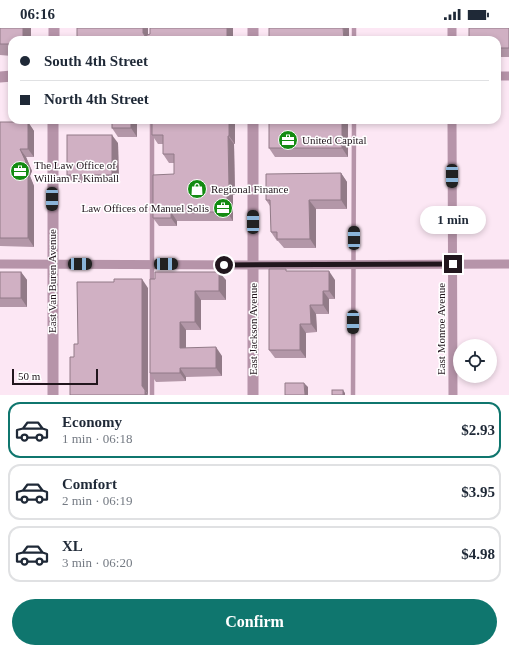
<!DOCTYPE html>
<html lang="en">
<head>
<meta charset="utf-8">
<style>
  body { margin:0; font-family:"Times New Roman",serif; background:#f2f2f3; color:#1f2937; height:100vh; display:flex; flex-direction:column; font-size:15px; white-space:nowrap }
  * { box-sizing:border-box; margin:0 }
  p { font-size:13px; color:#747a83 }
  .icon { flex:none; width:22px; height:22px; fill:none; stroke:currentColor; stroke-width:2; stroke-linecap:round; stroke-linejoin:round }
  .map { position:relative; height:367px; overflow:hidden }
  .sheet { display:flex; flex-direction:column; background:#fff; flex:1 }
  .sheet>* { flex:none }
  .top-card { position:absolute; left:8px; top:8px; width:493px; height:88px; border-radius:12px; box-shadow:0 2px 6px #0003; display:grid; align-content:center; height:88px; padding:0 12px; background:#fff }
  .buttons { position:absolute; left:453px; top:311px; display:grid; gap:8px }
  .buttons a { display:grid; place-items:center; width:44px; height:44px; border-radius:50%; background:#fff; box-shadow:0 2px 6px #0003; font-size:20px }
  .scale { position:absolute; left:12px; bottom:10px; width:86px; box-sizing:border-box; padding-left:4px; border:2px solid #21161d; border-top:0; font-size:11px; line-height:14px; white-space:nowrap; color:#21161d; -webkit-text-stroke:3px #fff; paint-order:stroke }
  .end { position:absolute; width:18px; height:18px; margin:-9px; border:5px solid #21161d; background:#fff; box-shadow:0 0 0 2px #fff }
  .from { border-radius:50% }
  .bubble { position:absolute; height:28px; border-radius:14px; background:#fff; box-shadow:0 2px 6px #0003; font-size:13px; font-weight:800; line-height:28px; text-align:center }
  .car { position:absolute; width:12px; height:24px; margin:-12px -6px; border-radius:5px; box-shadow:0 0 3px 1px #0007; background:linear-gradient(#222 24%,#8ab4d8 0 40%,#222 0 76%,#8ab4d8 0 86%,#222 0) }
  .top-card b { display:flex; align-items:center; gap:14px; height:38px; font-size:15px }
  .top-card b+b { border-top:1px solid #e0e1e3 }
  .top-card i { width:10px; height:10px; background:#1f2937 }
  ul { padding:7px 0 0; list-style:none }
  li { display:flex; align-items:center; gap:12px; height:56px; margin:0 8px 6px; padding:0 4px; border:2px solid #e0e1e3; border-radius:12px }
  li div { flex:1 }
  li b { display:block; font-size:15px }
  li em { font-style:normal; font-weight:800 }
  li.current { border-color:#0f766e }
  li>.icon { width:36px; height:36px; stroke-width:1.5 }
  .cta { display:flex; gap:8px; margin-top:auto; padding:8px 12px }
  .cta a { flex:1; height:46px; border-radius:24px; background:#0f766e; color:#fff; font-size:16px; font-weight:800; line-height:46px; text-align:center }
  .status { display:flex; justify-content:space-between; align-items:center; height:28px; padding:0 20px; background:#fff; direction:ltr }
  .status svg { height:11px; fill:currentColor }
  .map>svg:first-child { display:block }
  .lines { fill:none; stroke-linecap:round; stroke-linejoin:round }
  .service { stroke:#b694a9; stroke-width:4.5 }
  .minor { stroke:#b694a9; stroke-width:9 }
  .tertiary { stroke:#b694a9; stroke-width:11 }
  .wall { fill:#b397a8 }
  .shaded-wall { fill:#927b88 }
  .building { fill:#d0b0c3; stroke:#927b88 }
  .route { stroke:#21161d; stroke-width:5 }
  .labels { text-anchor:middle; stroke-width:3; stroke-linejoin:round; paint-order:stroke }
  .poi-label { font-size:11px; fill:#21161d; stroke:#fff; text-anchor:start }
  .street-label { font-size:11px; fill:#21161d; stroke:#fff }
</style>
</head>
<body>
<div class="status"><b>06:16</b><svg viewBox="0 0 49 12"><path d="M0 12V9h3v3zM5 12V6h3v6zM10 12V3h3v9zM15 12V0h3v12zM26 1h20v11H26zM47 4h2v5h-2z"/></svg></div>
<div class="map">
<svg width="509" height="367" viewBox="0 0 509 367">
  <rect width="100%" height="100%" fill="#fce7f4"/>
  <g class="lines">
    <g class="service">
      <path d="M354 0V12"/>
      <path d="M152 92V256"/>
      <path d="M152 344V367"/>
      <path d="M353 367 354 92"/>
    </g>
    <g class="minor">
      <path d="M452 0V12"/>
      <path d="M497 48H509"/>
      <path d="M452 92 453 367"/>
      <path d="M0 236 253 237 509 236"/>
    </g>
    <g class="tertiary">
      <path d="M54 0V12"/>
      <path d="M253 0V12"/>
      <path d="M0 49 12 48"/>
      <path d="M53 367V92"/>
      <path d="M253 367V92"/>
    </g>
  </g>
  <g class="wall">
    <path d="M0 0H31V12H12V28L0 27Z"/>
    <path d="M509 0V29H497V12Z"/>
    <path d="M137 92V109H118L112 100Z"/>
    <path d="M235 92V116H234L235 167H233V193H177V198H159L153 190 174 146V135H169L163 126V116H158L152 107Z"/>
    <path d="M348 92V129H275L269 120Z"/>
    <path d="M0 94H28L34 103V129H26L32 143 30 148 34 158V219L0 218Z"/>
    <path d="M118 115 119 155H73L67 147Z"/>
    <path d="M341 145 347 154V181H316V220H284L278 213H277L271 204 270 178 266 172Z"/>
    <path d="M287 243 335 252V271H329V286H316L317 304 306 305V330H275L269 322Z"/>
    <path d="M0 244H21L27 252V279H0Z"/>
    <path d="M155 251 226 252V272H201V302H186V320L222 328V348L186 349V353L156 354 150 345Z"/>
  </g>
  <g class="shaded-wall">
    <rect x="23" y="0" width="8" height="12"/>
    <path d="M143 0H148V12L143 5Z"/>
    <rect x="227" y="0" width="6" height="12"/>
    <path d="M343 0H349V12H344Z"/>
    <path d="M131 92H137V109L131 100Z"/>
    <path d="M229 92H235V116L229 108Z"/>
    <path d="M342 92H348V129L342 120Z"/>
    <path d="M28 94 34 103V129L28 121Z"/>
    <path d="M112 107 118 115 119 155 112 147Z"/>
    <path d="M228 108 234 116 235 167 229 159Z"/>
    <path d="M20 121 26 129 32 143 30 148 34 158V219L28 210 24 139Z"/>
    <path d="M341 145 347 154V181L341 172Z"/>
    <path d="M227 159 233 167V193L227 184Z"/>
    <path d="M309 172 316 181V220L310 211Z"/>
    <path d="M171 184 177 193V198L171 190Z"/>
    <path d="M329 243 335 252V271L329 263Z"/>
    <path d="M21 244 27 252V279L21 270Z"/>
    <path d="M219 244 226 252V272L219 263Z"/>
    <path d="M142 251 148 260V367L142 358Z"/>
    <path d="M195 263 201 272V302L195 294Z"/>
    <path d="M323 263 329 271V286L323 277Z"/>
    <path d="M310 277 316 286 317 304 311 296Z"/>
    <path d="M180 294 186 302V328L180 320Z"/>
    <path d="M300 296 306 305V330L300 322Z"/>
    <path d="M216 319 222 328V348L216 340Z"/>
    <path d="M180 340 186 349V353L180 345Z"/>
    <path d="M304 355 308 359V367H305Z"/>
    <path d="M145 362 148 367H145Z"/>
    <path d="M343 362 345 365V367H343Z"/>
  </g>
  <g class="building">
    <path d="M0 0H23V12H12V16H0Z"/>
    <path d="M77 0H143V5L145 8 150 6V0H227V12H77Z"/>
    <path d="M269 0H343L344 12H269Z"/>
    <path d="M469 0H509V20H497V12H469Z"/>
    <rect x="112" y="92" width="19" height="8"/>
    <path d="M152 92H229V108H228L229 159H227V184H171V190H153V147L174 146V126H163V107H152Z"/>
    <rect x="269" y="92" width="73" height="28"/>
    <path d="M0 94H28V121H20L26 134 24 139 28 149V210H0Z"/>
    <rect x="67" y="107" width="45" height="40"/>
    <path d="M341 145V172H309L310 211H277V204H271L270 172H266V146Z"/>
    <path d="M269 241H286V243H329V263H323V277H310L311 296H300V322H269Z"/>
    <rect x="0" y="244" width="21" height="26"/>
    <path d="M155 244H219V263H195V294H180V320L216 319V340H180V345H150V251H155Z"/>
    <path d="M114 251H142V358L145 362V367H70V329H74V316H78L77 254H114Z"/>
    <path d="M285 355H304L305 367H285Z"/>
    <rect x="332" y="362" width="11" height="5"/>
  </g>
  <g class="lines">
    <path class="route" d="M224 237 453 236"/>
  </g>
  <defs>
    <symbol id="office-disc" viewBox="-11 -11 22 22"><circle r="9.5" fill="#138b12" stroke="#fff"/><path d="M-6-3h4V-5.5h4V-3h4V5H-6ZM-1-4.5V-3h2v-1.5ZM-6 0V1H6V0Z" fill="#fff"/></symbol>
    <symbol id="shop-disc" viewBox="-11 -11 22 22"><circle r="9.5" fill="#138b12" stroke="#fff"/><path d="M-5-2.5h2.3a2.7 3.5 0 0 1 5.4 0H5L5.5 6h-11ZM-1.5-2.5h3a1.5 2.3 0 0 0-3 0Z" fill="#fff"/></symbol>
  </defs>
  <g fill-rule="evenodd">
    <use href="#office-disc" x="277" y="101" width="22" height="22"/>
    <use href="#office-disc" x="9" y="132" width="22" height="22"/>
    <use href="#shop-disc" x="186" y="150" width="22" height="22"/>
    <use href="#office-disc" x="212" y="169" width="22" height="22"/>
  </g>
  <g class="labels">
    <g class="poi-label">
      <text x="302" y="116">United Capital</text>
      <text x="34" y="141">The Law Office of<tspan x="34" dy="13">William F. Kimball</tspan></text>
      <text x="211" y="165">Regional Finance</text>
      <text x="209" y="184" text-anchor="end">Law Offices of Manuel Solis</text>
    </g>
    <g class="street-label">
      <text transform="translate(52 253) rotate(-90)" y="4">East Van Buren Avenue</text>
      <text transform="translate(253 301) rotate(-90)" y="4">East Jackson Avenue</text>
      <text transform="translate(441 301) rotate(-90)" y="4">East Monroe Avenue</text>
    </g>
  </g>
</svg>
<div class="buttons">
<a><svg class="icon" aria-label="locate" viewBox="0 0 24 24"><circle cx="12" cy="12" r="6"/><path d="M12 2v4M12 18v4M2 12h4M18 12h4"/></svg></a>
</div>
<div class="scale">50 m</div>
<i class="end from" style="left:224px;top:237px"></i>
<i class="end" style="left:453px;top:236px"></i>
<div class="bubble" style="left:420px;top:178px;width:66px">1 min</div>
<i class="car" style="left:452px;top:148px;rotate:180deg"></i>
<i class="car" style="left:52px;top:171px;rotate:180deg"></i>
<i class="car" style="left:253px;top:194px;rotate:0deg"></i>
<i class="car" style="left:354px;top:210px;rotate:0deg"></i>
<i class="car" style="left:80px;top:236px;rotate:90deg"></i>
<i class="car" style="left:166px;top:236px;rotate:90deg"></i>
<i class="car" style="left:353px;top:294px;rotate:180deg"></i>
<div class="top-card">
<b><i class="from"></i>South 4th Street</b>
<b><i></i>North 4th Street</b>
</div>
</div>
<section class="sheet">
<ul>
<li class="current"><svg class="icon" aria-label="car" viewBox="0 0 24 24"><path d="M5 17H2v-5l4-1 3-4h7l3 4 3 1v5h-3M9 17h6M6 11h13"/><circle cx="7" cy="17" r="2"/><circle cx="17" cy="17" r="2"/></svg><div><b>Economy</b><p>1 min · 06:18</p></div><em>$2.93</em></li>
<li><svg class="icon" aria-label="car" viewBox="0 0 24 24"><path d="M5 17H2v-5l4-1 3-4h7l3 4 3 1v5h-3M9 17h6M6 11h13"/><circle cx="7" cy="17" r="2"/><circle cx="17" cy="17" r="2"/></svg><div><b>Comfort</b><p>2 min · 06:19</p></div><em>$3.95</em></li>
<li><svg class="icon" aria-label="car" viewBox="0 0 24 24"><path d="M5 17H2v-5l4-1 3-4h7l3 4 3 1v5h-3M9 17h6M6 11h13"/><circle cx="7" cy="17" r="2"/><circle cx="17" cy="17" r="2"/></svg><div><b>XL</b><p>3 min · 06:20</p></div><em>$4.98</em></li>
</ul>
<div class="cta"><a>Confirm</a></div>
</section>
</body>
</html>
